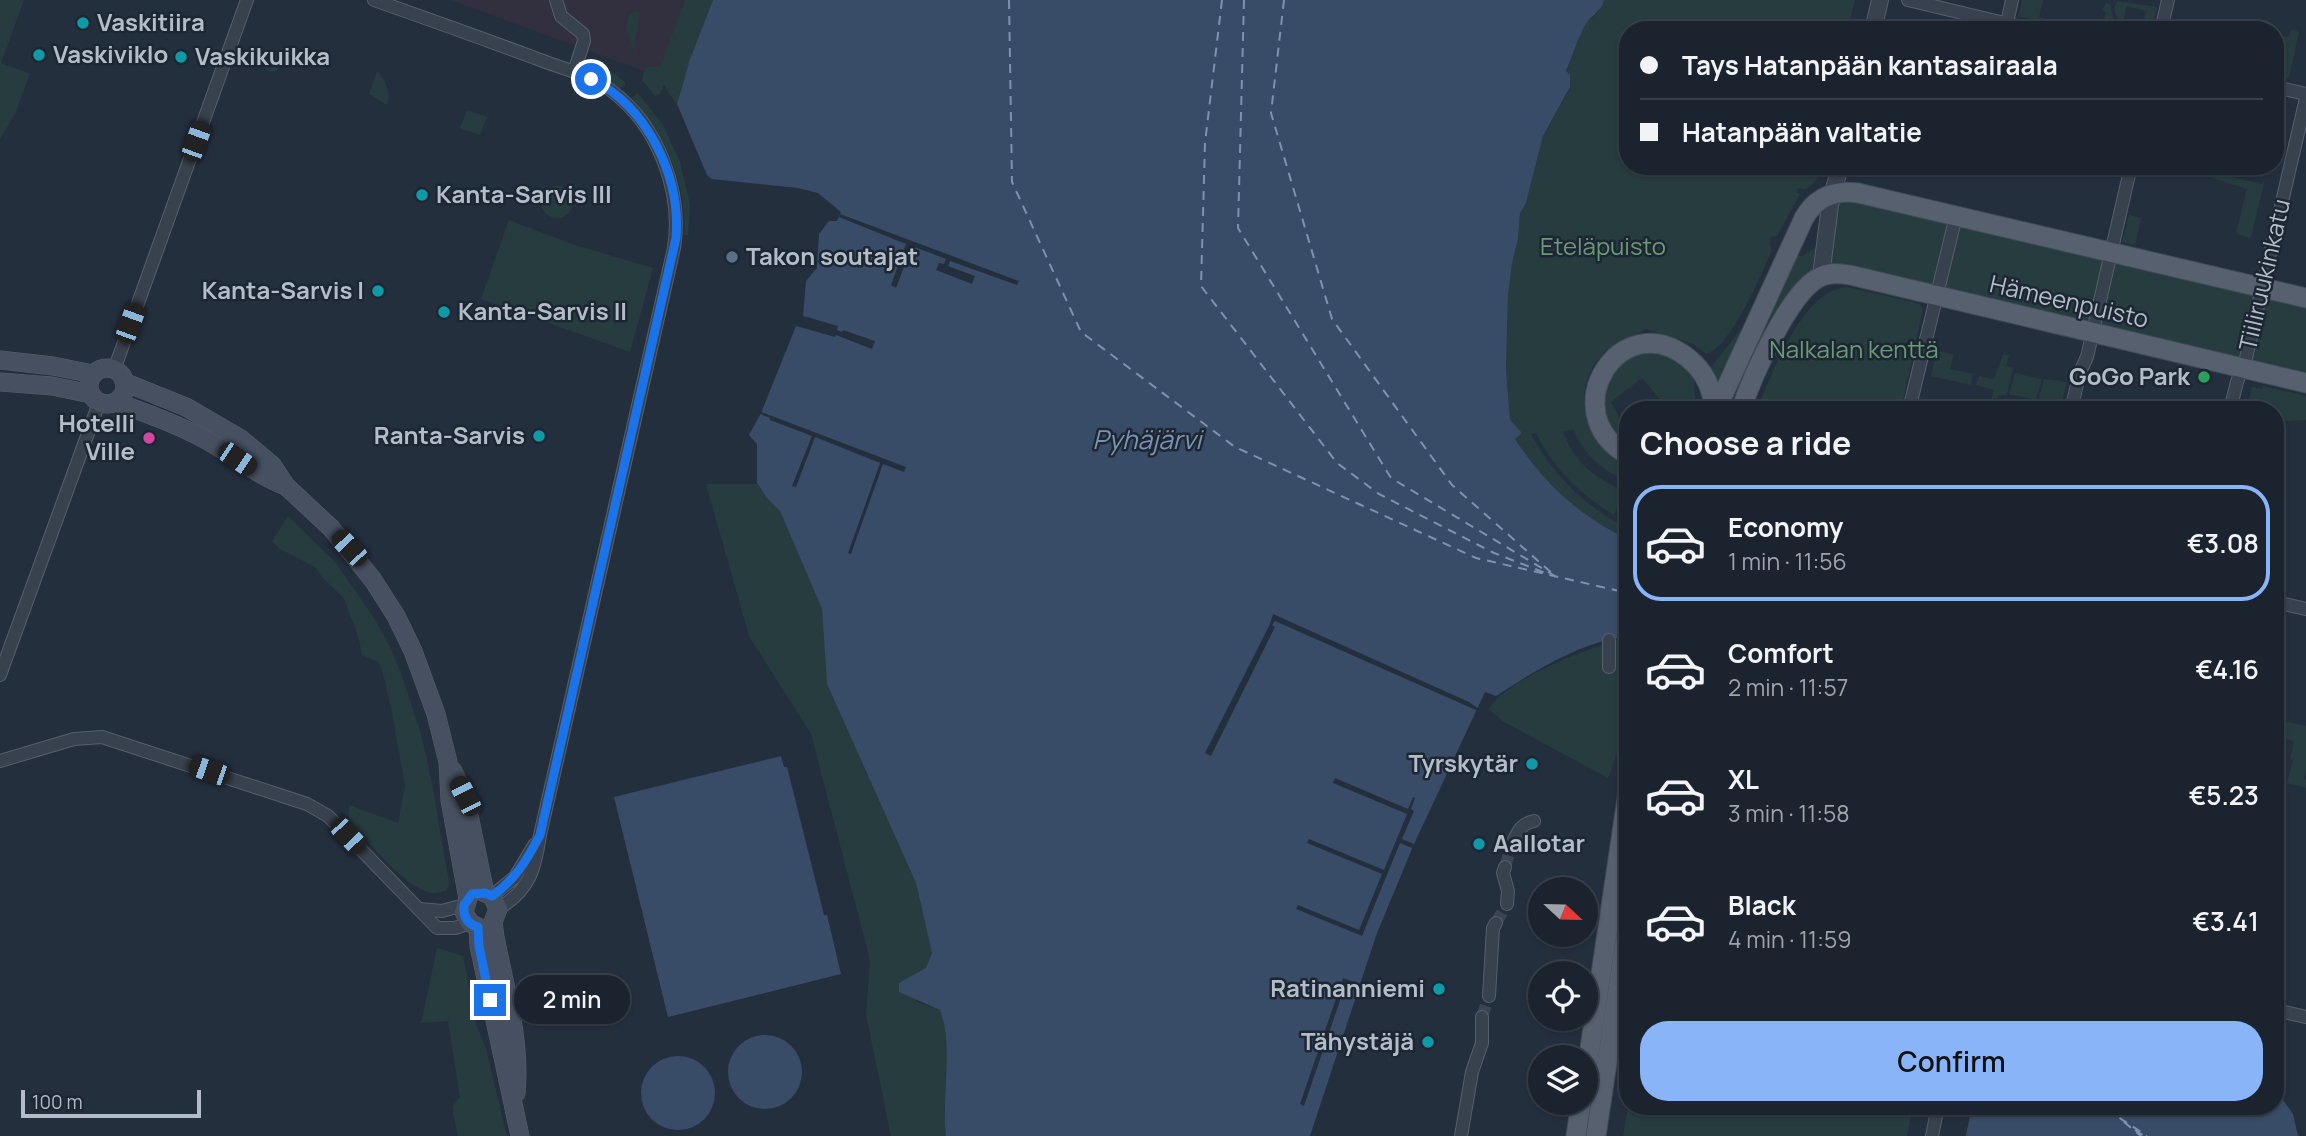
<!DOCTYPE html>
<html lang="en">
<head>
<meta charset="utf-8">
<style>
  body { margin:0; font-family:Manrope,sans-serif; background:#242b36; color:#f1f3f6; height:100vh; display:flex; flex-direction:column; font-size:26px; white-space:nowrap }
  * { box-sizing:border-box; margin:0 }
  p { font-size:23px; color:#a0a4aa }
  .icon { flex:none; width:38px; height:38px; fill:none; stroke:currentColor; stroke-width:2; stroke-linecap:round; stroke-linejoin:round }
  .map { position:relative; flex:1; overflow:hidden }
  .drawer { position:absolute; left:1619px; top:401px; width:665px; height:714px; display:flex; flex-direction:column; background:#1b232e; border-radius:28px; box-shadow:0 2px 5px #0004,0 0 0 2px #39404a }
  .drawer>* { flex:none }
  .banner { position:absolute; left:1619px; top:21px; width:665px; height:154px; border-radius:28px; box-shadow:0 2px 5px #0004,0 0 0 2px #39404a; display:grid; align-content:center; height:154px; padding:0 21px; background:#1b232e }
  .needle { width:46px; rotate:112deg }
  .fabs { position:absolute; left:1528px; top:877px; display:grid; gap:14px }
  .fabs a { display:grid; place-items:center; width:70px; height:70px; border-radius:50%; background:#1b232e; box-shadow:0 2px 5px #0004,0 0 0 2px #39404a; font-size:35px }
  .scale { position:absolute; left:21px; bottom:18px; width:180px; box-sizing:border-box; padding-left:7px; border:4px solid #b4bcc9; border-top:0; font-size:19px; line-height:24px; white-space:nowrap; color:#b4bcc9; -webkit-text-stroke:5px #1d2633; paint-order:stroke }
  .end { position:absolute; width:32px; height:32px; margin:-16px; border:9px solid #1a73e8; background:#fff; box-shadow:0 0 0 4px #fff }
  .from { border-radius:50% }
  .bubble { position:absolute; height:49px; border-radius:24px; background:#1b232e; box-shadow:0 2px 5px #0004,0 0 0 2px #39404a; font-size:23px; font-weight:600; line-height:49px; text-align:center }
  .car { position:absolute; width:21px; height:42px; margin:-21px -10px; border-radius:9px; box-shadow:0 0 5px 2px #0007; background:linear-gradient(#222 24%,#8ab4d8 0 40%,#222 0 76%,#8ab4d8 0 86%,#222 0) }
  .banner b { display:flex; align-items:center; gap:24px; height:66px; font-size:26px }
  .banner b+b { border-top:2px solid #39404a }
  .banner i { width:18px; height:18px; background:#f1f3f6 }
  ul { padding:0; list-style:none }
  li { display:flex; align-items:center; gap:21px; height:116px; margin:0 14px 10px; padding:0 7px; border:4px solid transparent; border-radius:28px }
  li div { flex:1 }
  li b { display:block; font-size:26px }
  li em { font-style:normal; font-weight:600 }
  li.current { border-color:#8ab4f8 }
  li>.icon { width:63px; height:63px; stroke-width:1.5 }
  h2 { padding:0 21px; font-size:32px; line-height:84px }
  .action { display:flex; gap:14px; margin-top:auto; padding:14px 21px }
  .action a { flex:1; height:80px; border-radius:28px; background:#8ab4f8; color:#111; font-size:28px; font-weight:600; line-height:80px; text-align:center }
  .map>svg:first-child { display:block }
  .medical { fill:#32303f }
  .green { fill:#263c3f }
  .water { fill:#394c67 }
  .pier { fill:#242f3e }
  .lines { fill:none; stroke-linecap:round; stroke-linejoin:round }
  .ferry { stroke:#7c92b1; stroke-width:2; stroke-dasharray:9 7; stroke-linecap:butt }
  .minor-tunnel { stroke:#3a4453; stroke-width:12; stroke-dasharray:12 6; stroke-linecap:butt }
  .minor-casing { stroke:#565f6c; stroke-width:14 }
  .tertiary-casing { stroke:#565f6c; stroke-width:18 }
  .secondary-casing { stroke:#565f6c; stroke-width:19 }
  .primary-casing { stroke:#414a57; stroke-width:21 }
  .minor { stroke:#38414e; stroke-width:12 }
  .tertiary { stroke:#38414e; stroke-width:16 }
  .secondary { stroke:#465061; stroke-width:18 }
  .primary { stroke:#56606e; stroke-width:19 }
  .route { stroke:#1a73e8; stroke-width:9 }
  .culture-dot { fill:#0f9aa8; stroke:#1d2633; stroke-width:2.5 }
  .service-dot { fill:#5c6f8a; stroke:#1d2633; stroke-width:2.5 }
  .leisure-dot { fill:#2e9e5b; stroke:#1d2633; stroke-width:2.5 }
  .hotel-dot { fill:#d1479c; stroke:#1d2633; stroke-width:2.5 }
  .labels { text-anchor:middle; stroke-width:5; stroke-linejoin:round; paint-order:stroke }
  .poi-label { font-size:24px; font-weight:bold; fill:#b4bcc9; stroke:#1d2633; text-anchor:start }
  .park-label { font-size:24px; fill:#6b9a76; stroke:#1d2633 }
  .street-label { font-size:24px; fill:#b4bcc9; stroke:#1d2633 }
  .water-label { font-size:26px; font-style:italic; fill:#7c92b1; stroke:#1d2633 }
</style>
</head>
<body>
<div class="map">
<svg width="2306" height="1136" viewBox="0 0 2306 1136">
  <rect width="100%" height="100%" fill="#242f3e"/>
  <path class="medical" d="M451 0H685L657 76Z"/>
  <g class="green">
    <path d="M0 0H24L1 63 30 74 15 114 0 139Z"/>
    <path d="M685 0H713L690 59 677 104 664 85 660 94 655 96 642 80 646 66 660 67Z"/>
    <path d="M1604 0H1855L1849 23 1844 25 1843 30H1628V166H1823C1820 178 1815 182 1806 189L1798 188 1796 192 1800 194 1777 236 1772 237 1769 243 1772 250C1761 275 1731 347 1706 354L1693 344 1646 329C1635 338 1619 339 1608 349 1567 385 1582 443 1627 465V480C1603 472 1583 454 1574 430L1563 431C1574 463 1597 480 1627 492V497L1622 495 1614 515C1580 494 1554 469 1536 433L1531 434C1554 476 1584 506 1627 528V539C1578 514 1546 486 1515 439L1520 435 1510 420 1506 369 1508 295 1512 263 1518 239 1520 213 1526 203 1543 136 1568 92 1566 72 1574 51 1585 23 1598 13Z"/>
    <path d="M2022 0H2043L2039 17 2102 29 2106 12 2102 10 2106 3 2110 4 2116 30H2079L2018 16Z"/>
    <path d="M2117 1 2157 7 2152 30H2142L2146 11 2127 6 2121 28 2128 30H2121L2114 9Z"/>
    <path d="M636 11 640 13 633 52 626 27 629 14Z"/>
    <path d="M2291 29 2299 32 2289 77 2287 78 2275 76 2277 35 2289 37Z"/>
    <path d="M262 51 281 57 277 71 270 72 257 62V56Z"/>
    <path d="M587 61 612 72 625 82V85L620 88 589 70Z"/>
    <path d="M377 71C386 81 391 91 387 105L369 94Z"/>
    <path d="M637 92 663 125 680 162 690 205 688 235H684C687 184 666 136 632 98Z"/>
    <path d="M467 110 487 117 480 135 460 128Z"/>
    <path d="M2210 172 2262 184 2265 178 2251 238 2236 234 2247 189 2209 177Z"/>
    <circle cx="557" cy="202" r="16"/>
    <path d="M1852 200 2306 305V376L1830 263 1837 202Z"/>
    <path d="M2129 215 2141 218 2135 245 2122 242Z"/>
    <path d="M509 220 572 244 653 268 630 352 481 299Z"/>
    <path d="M1820 245 1819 265 1801 282 1734 409 1723 410 1795 255 1802 256Z"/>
    <path d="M1848 287 1920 304 1923 309 1901 409H1757C1771 375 1804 287 1848 287Z"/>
    <path d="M1741 329 1744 330 1716 390 1708 371Z"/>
    <path d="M1649 347 1696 373 1694 385 1696 409H1659L1662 402 1642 378 1611 402 1627 433V449L1600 412 1610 368Z"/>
    <path d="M1937 350 1954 355 1950 369 1973 374 1971 385 1931 376Z"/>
    <path d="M2004 352 2005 355H2009L2006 366 2013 368 2007 394 1998 396 1993 409 1989 407 1994 390 1976 385 1979 376 1994 379Z"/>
    <path d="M2015 373 2042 379 2036 400 2009 394Z"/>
    <path d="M2044 379 2067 382 2060 409 2058 407 2038 401Z"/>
    <path d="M2263 386 2306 396V420L2275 422V410L2247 409 2252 387 2262 389Z"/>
    <path d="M706 484H757L766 497 780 511 822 609 827 684 916 883 932 953 916 1001 940 1010C954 1047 941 1096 946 1136H891L866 1015 870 960 811 734 749 636Z"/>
    <path d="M288 516 335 562 374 618 389 645 401 673 421 734 432 783 449 883 447 890C442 892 436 894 431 893 402 886 368 840 348 819L349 805 398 823 405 786 392 712 382 669 378 662 362 655 358 635 343 597 322 577 315 567 280 549 272 541Z"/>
    <path d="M1627 637C1627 687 1628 731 1608 778L1504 722 1488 709C1511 677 1590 647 1627 637Z"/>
    <path d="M2275 719 2306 726V769L2304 779 2306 780V788L2287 783 2293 760 2290 759 2294 741 2285 739 2281 752 2275 755Z"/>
    <path d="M437 948 463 956 476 1024 486 1049 507 1136H458L452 1106 460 1097 448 1021 421 1023Z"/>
    <path d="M1628 1106H1913L1907 1136H1623Z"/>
  </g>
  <g class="water">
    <path d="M713 0H1604C1601 13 1589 16 1584 27 1577 41 1572 57 1566 71L1570 75V87L1543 136 1526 203 1520 213 1518 239 1512 263 1508 295 1506 369 1510 420 1521 432 1520 435 1515 439C1546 486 1578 514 1627 539V636C1579 643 1536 670 1496 696L1485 692 1414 844 1377 933 1310 1136H946C941 1096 954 1047 940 1010L899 992V983L926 968 932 953 916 883 827 684 822 609 780 511 766 497 757 483V444L749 435 761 413 796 326 803 316 806 281 817 268 819 234 829 221H837L841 212 818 193 798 188 712 179 707 175 677 104 690 59Z"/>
    <path d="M781 756 784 767H787L824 915H827L841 974 668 1017 614 797Z"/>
    <circle cx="765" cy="1072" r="37"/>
    <circle cx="678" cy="1093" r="37"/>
    <path d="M2275 1089 2293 1114 2298 1136H1966L1972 1106H2275Z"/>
  </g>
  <g class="pier">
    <path d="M840 214 1019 281 1017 285 950 261 948 266 975 276 972 284 936 270 939 263 944 264 946 259 912 246 896 288 891 285 906 244 839 217Z"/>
    <path d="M800 315 838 326 837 330 842 332 843 330 875 341 872 349 836 335 835 337 796 326Z"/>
    <path d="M759 411 906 467 904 472 883 464 851 554 848 553 880 463 815 437 796 487 792 486 812 436 770 420V418L758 413Z"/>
    <path d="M1273 614 1469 702 1479 709 1478 711 1275 621 1272 625 1275 627 1211 756 1205 753 1270 624Z"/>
    <path d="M1335 778 1408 809 1413 797 1415 798 1411 809 1414 811 1402 839 1414 844 1412 848 1400 843 1362 936 1296 909 1298 905 1359 930 1382 874 1307 843 1309 839 1384 870 1407 814 1333 783Z"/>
    <path d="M1343 978 1360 984 1358 987 1346 983 1304 1106 1300 1104Z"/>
  </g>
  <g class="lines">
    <g class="ferry">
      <path d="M1009 0 1012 182 1081 332 1235 447 1476 558 1628 593"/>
      <path d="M1222 0 1205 143 1201 286 1337 463 1379 494 1494 553 1548 574"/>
      <path d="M1244 0 1238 228 1391 478 1555 576"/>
      <path d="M1284 0 1271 113 1332 319 1452 485 1553 574"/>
      <path d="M2111 1106 2112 1113 2147 1136"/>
      <path d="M2124 1122 2141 1136"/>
      <path d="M2135 1130 2144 1136"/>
    </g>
    <g class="minor-tunnel">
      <path d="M1505 867 1512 844"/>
      <path d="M1496 923 1507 904"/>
      <path d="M1482 1017 1489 996"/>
    </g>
    <defs>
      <g id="minor">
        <path d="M374 0C428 19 481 38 535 58 560 68 591 75 613 92 658 126 683 192 674 248L540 835C535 869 530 890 498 909"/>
        <path d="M556 0 561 16 583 34 584 41 574 72"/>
        <path d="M1908 0 2033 30"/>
        <path d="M2007 23 2012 0"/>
        <path d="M2161 30 2168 0"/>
        <path d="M2275 87 2306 94"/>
        <path d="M114 370 247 0"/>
        <path d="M1909 410 1956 216"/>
        <path d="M2071 410 2080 372 2087 357 2131 166"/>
        <path d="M2230 410 2237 382 2246 358 2306 98"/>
        <path d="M2275 602 2306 609"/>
        <path d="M1609 640V667"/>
        <path d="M0 675 99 403"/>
        <path d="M0 761 74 739 102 737 307 804 328 816 343 831 437 928H455L470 923"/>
        <path d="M1512 844C1518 832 1520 824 1534 821"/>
        <path d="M1505 867 1503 873 1508 891 1507 904"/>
        <path d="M492 896 515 877 535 844"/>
        <path d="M420 909 442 911 464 905"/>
        <path d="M1489 996 1493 928 1496 923"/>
        <path d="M2275 1010 2306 1017"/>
        <path d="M1461 1136 1472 1072 1482 1043V1017"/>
        <path d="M1932 1136 1938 1106"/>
      </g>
      <g id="tertiary">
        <path d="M1873 30 1880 0"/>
        <path d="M1821 276 1830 205 1840 166"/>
      </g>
      <g id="secondary">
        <path d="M0 360 53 366 93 374"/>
        <circle cx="107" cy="386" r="18"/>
        <path d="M0 382 52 386 91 394"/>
        <path d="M124 382 186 407 241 439 272 465 286 486 331 528 373 580 396 616 413 651 436 714 448 762 450 800 468 899 464 912 470 923 478 927 479 946 520 1136"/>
        <path d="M115 402C146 413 177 424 206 440 233 455 257 475 286 486"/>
        <path d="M453 771 465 796 485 893 492 896 498 909 493 922 495 937C505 989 521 1040 516 1093"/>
      </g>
      <g id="primary">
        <path d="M1716 410 1804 218C1816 197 1835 190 1858 193L2306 298"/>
        <path d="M1741 410C1752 377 1788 295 1818 278 1828 272 1839 273 1850 275L2306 383"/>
        <path d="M1628 455C1553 413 1620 304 1688 358 1704 371 1713 389 1714 410"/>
        <path d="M1586 1075 1628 792"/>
        <path d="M1576 1136 1581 1102"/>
        <path d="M1596 1136 1628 923"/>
      </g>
    </defs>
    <use href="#minor" class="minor-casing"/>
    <use href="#tertiary" class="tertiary-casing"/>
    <use href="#secondary" class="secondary-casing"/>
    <use href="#primary" class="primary-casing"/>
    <use href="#minor" class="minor"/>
    <use href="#tertiary" class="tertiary"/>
    <use href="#secondary" class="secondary"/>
    <use href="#primary" class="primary"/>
  </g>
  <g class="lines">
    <path class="route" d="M490 1000 479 946 478 927C467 924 463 916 464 905L472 894 485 893 492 896C515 880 527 860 540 835L676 238C681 177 648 107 591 79"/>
  </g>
  <g class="culture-dot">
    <circle cx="83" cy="23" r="7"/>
    <circle cx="39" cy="55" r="7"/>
    <circle cx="181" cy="57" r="7"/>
    <circle cx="422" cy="195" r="7"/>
    <circle cx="378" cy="291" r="7"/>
    <circle cx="444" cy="312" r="7"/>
    <circle cx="539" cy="436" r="7"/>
    <circle cx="1532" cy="764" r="7"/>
    <circle cx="1479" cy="844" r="7"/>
    <circle cx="1439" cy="989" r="7"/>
    <circle cx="1428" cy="1042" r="7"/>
  </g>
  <circle class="service-dot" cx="732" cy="257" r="7"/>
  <circle class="leisure-dot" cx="2204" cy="377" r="7"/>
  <circle class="hotel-dot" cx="149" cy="438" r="7"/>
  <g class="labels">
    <g class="poi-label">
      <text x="97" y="31">Vaskitiira</text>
      <text x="53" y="63">Vaskiviklo</text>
      <text x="195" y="65">Vaskikuikka</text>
      <text x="436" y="203">Kanta-Sarvis III</text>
      <text x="746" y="265">Takon soutajat</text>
      <text x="364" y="299" text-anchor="end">Kanta-Sarvis I</text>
      <text x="458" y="320">Kanta-Sarvis II</text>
      <text x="2190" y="385" text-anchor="end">GoGo Park</text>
      <text x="135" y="432" text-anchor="end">Hotelli<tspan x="135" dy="28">Ville</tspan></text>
      <text x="525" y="444" text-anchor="end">Ranta-Sarvis</text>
      <text x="1518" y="772" text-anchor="end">Tyrskytär</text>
      <text x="1493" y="852">Aallotar</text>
      <text x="1425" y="997" text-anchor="end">Ratinanniemi</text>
      <text x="1414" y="1050" text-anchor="end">Tähystäjä</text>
    </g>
    <g class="park-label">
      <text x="1603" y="255">Eteläpuisto</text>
      <text x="1854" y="358">Nalkalan kenttä</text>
    </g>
    <g class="street-label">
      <text transform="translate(2265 275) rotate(-77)" y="8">Tiiliruukinkatu</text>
      <text transform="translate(2069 302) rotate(13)" y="8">Hämeenpuisto</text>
    </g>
    <g class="water-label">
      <text x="1147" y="449">Pyhäjärvi</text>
    </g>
  </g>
</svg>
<div class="fabs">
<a><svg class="needle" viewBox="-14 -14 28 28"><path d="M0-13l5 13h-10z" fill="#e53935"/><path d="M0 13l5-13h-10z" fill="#a0a4aa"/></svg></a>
<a><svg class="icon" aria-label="locate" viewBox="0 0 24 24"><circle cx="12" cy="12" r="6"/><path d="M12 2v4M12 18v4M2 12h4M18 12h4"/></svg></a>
<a><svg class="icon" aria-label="layers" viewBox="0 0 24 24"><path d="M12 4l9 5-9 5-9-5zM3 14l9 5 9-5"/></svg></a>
</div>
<div class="scale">100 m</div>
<i class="end from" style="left:591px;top:79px"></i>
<i class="end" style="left:490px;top:1000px"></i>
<div class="bubble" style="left:514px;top:975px;width:116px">2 min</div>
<i class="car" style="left:196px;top:141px;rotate:20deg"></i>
<i class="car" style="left:130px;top:323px;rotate:20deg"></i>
<i class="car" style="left:237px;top:459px;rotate:124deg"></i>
<i class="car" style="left:349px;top:548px;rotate:317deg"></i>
<i class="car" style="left:209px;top:771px;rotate:289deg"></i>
<i class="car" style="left:465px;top:796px;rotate:333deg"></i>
<i class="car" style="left:348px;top:836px;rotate:137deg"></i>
<div class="banner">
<b><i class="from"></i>Tays Hatanpään kantasairaala</b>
<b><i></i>Hatanpään valtatie</b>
</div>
<section class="drawer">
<h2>Choose a ride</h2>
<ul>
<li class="current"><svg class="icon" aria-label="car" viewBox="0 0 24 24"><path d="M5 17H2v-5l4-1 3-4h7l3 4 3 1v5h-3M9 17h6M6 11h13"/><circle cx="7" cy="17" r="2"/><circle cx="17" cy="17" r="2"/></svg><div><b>Economy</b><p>1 min · 11:56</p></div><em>€3.08</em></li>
<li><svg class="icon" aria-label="car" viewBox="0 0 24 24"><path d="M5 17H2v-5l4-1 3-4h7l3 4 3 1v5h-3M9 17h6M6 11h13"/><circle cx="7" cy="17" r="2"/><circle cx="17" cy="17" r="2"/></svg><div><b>Comfort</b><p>2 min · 11:57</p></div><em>€4.16</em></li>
<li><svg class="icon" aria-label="car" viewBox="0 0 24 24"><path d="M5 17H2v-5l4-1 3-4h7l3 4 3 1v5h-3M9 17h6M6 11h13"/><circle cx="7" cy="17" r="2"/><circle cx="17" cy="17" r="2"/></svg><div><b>XL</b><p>3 min · 11:58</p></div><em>€5.23</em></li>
<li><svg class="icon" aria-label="car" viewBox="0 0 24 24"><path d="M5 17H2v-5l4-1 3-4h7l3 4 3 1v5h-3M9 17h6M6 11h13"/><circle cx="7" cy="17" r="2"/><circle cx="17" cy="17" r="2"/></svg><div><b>Black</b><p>4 min · 11:59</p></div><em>€3.41</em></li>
</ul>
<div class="action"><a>Confirm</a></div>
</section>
</div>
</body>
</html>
